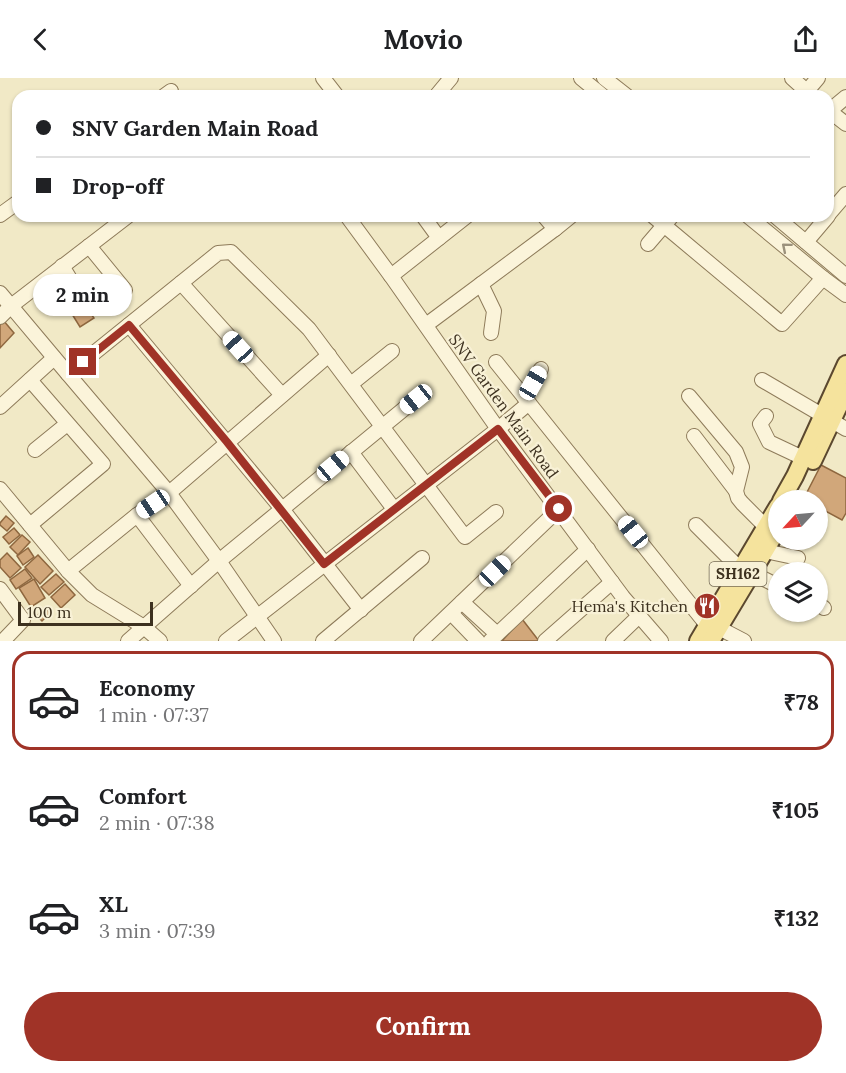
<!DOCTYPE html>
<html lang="en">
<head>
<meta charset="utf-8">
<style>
  body { margin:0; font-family:Lora,serif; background:#f2f2f2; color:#202124; height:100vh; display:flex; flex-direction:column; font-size:22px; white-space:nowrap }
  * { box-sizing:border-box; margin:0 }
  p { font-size:20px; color:#757577 }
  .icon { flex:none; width:33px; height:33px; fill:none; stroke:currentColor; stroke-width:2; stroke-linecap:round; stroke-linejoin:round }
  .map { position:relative; height:563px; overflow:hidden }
  .sheet { display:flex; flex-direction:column; background:#fff; flex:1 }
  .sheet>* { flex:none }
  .top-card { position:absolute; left:12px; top:12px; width:822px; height:132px; border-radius:18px; box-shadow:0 2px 4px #0004; display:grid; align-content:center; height:132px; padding:0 24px; background:#fff }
  .needle { width:39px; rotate:244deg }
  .buttons { position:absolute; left:768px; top:412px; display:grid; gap:12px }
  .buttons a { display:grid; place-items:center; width:60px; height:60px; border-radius:50%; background:#fff; box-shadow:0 2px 4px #0004; font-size:30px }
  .scale { position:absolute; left:18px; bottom:15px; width:135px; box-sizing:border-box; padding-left:6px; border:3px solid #3d311f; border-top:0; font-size:16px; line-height:21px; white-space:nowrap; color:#3d311f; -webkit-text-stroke:4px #f8f1d6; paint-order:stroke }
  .end { position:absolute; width:27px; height:27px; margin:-14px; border:8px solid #a03327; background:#fff; box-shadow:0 0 0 3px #fff }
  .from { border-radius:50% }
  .bubble { position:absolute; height:42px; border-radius:21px; background:#fff; box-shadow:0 2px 4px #0004; font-size:20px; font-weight:700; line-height:42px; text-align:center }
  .car { position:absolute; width:18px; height:36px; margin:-18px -9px; border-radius:8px; box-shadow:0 0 4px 2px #0007; background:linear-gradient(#fff 24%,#345 0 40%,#fff 0 76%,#345 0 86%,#fff 0) }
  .top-card b { display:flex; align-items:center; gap:21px; height:57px; font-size:22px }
  .top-card b+b { border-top:2px solid #e0e0e0 }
  .top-card i { width:15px; height:15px; background:#202124 }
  ul { padding:10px 0 0; list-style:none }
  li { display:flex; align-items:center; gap:18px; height:99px; margin:0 12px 9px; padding:0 12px; border:3px solid transparent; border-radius:18px }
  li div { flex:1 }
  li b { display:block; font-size:22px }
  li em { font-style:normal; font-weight:700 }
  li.selected { border-color:#a03327 }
  li>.icon { width:54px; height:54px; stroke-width:1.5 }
  .primary-button { display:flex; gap:12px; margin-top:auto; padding:12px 24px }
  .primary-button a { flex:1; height:69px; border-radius:36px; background:#a03327; color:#fff; font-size:24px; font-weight:700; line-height:69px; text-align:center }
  header { display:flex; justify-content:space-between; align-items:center; height:78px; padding:0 24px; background:#fff; font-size:27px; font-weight:700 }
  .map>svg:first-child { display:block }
  .building { fill:#d1a77a; stroke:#8e673f; stroke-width:1.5 }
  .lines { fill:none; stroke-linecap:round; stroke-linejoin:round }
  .minor-casing { stroke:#8e7b5a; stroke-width:16 }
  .major-casing { stroke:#5b482f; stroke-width:20 }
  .minor { stroke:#fbf4da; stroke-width:14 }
  .major { stroke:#f5e39d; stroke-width:16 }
  .oneway { stroke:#9c927c }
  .route { stroke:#a03327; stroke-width:8 }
  .labels { text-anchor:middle; stroke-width:4.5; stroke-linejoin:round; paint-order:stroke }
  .shield { fill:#f8f1d6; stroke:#756b56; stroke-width:1.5 }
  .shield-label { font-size:15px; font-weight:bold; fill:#3d311f }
  .street-label { font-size:16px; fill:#3d311f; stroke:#f8f1d6 }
  .poi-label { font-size:16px; fill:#3d311f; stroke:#f8f1d6; text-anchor:end }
</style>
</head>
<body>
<header><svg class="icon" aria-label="back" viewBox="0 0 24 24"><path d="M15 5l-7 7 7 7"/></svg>Movio<svg class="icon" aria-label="share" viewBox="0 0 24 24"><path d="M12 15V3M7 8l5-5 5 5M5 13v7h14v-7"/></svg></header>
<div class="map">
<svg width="846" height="563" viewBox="0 0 846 563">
  <rect width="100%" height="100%" fill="#f1e9c6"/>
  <g class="building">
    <path d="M83 225 94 240 80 249 72 236Z"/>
    <path d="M3 242 14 255 0 270V246Z"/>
    <path d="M821 387 846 400V435L842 442 818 429V423H806L803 422Z"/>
    <path d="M6 438 14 445 7 453 0 447V445Z"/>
    <path d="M14 450 20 457 9 466 3 459Z"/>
    <path d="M22 457 30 464 18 477 10 469Z"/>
    <path d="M28 470 34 479 23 487 17 478Z"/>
    <path d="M7 475 21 490 10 500 0 489V482Z"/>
    <path d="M38 477 53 493 40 506 25 489Z"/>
    <path d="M25 491 32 500 16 511 10 502Z"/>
    <path d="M56 496 64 504 49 517 41 509Z"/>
    <path d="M34 501 45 520 31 529 19 510Z"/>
    <path d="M65 506 75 517 61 530 51 519Z"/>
    <path d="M45 529 50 535 42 543 37 538Z"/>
    <path d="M522 541 539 563H502Z"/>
  </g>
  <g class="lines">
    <defs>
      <g id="minor">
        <path d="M323 0 337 18"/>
        <path d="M581 0 603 18"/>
        <path d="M604 0 627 18"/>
        <path d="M792 0 812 18"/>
        <path d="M807 13 818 0"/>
        <path d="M164 18 171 13"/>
        <path d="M436 18 451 0"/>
        <path d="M828 32 846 46"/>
        <path d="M828 34 846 19"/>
        <path d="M0 137 18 124"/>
        <path d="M828 137 846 116"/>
        <path d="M347 138 391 198 498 351 623 519 661 563"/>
        <path d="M423 138 439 160"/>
        <path d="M544 138 555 151 571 138"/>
        <path d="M653 138 782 246 823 200"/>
        <path d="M748 138 823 200 846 217"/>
        <path d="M775 138 846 198"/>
        <path d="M806 164 828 138"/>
        <path d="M648 166 672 138"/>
        <path d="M89 168 125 212"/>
        <path d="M62 188 73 206"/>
        <path d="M391 198 467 138"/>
        <path d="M181 205 282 317"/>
        <path d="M481 206 494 233 491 255"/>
        <path d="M0 215 68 296"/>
        <path d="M0 239 11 228 128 138"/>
        <path d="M129 247 282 431 361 532"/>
        <path d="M426 247 555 151"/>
        <path d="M496 284 707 547"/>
        <path d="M30 302 103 386 30 447"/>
        <path d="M762 302 846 351"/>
        <path d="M351 306 392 273"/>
        <path d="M689 318 736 374 742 389 736 413 738 420 742 425 766 449"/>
        <path d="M524 319 541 291"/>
        <path d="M0 329 54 280"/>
        <path d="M766 338 760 346 769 364 803 380"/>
        <path d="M694 358 736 413"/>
        <path d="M35 372 67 346"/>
        <path d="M351 374 394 431"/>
        <path d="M0 411 68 493 92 517 144 549 160 563"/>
        <path d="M137 437 169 415 329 277"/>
        <path d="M696 447 741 492"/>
        <path d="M765 473 798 480"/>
        <path d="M68 493 137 437 191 508"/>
        <path d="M752 495 778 508"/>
        <path d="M0 511 23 542 3 563"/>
        <path d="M462 524 497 556"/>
        <path d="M818 526 824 530"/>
        <path d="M451 535 478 563"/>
        <path d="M719 550 744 563"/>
        <path d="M128 563 219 483 416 321"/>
        <path d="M226 563 498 351 529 325"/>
        <path d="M274 563 219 483 169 415 68 296 218 175 231 174 309 251 465 459 496 434"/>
        <path d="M323 563 422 480"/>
        <path d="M421 563 559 431"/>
        <path d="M490 563 588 471"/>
        <path d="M545 563 612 504"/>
        <path d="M613 563 639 538"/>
      </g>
      <g id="major">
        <path d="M813 383 846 313"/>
        <path d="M781 423 795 398 846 286"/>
        <path d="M698 563 778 428"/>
        <path d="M711 563 777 453"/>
      </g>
    </defs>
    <use href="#minor" class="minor-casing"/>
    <use href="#major" class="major-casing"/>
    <use href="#minor" class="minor"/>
    <use href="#major" class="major"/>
  </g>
  <defs><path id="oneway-chevron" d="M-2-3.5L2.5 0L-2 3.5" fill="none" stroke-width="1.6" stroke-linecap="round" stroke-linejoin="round" transform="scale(1.5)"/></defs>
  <use class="oneway" href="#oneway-chevron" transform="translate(786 169) rotate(-140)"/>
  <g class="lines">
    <path class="route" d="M83 284 129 247 227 364 324 486 498 351 559 431"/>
  </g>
  <defs>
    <symbol id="restaurant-disc" viewBox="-11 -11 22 22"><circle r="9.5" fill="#a03327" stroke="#f8f1d6"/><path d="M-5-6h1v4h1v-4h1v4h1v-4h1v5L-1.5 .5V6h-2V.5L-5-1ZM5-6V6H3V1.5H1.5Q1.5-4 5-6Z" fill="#fff"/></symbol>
  </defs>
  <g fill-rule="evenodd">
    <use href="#restaurant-disc" x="692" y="513" width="30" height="30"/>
  </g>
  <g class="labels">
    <rect class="shield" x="709.5" y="484" width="57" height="24" rx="4.5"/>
    <g class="shield-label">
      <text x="738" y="501">SH162</text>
    </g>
    <g class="street-label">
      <text transform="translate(504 328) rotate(54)" y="6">SNV Garden Main Road</text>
    </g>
    <g class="poi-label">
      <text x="688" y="534">Hema's Kitchen</text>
    </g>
  </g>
</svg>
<div class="buttons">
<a><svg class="needle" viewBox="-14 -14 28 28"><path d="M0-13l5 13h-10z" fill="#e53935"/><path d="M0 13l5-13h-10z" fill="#757577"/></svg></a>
<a><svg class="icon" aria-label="layers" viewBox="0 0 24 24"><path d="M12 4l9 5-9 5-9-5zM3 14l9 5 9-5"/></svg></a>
</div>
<div class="scale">100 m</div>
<i class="end from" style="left:559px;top:431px"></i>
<i class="end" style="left:83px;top:284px"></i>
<div class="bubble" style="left:33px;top:196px;width:99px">2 min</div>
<i class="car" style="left:238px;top:269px;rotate:318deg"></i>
<i class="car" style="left:533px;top:305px;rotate:30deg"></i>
<i class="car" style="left:416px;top:321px;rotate:231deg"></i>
<i class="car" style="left:333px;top:388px;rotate:50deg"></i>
<i class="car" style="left:153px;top:426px;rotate:236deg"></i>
<i class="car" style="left:633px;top:454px;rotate:321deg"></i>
<i class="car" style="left:495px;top:493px;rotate:46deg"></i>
<div class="top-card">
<b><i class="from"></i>SNV Garden Main Road</b>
<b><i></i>Drop-off</b>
</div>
</div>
<section class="sheet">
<ul>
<li class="selected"><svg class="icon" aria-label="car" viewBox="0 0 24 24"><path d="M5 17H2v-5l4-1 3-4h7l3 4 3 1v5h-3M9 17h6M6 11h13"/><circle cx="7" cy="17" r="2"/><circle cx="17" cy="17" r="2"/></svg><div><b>Economy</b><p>1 min · 07:37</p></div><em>₹78</em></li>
<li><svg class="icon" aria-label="car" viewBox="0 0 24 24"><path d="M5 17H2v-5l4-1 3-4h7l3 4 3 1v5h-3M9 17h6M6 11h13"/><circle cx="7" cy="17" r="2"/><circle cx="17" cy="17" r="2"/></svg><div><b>Comfort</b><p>2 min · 07:38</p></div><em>₹105</em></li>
<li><svg class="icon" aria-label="car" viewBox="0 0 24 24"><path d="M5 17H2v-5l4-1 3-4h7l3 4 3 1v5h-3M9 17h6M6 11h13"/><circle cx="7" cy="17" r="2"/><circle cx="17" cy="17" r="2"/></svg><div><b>XL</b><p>3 min · 07:39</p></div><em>₹132</em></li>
</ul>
<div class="primary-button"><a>Confirm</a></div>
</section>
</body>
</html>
